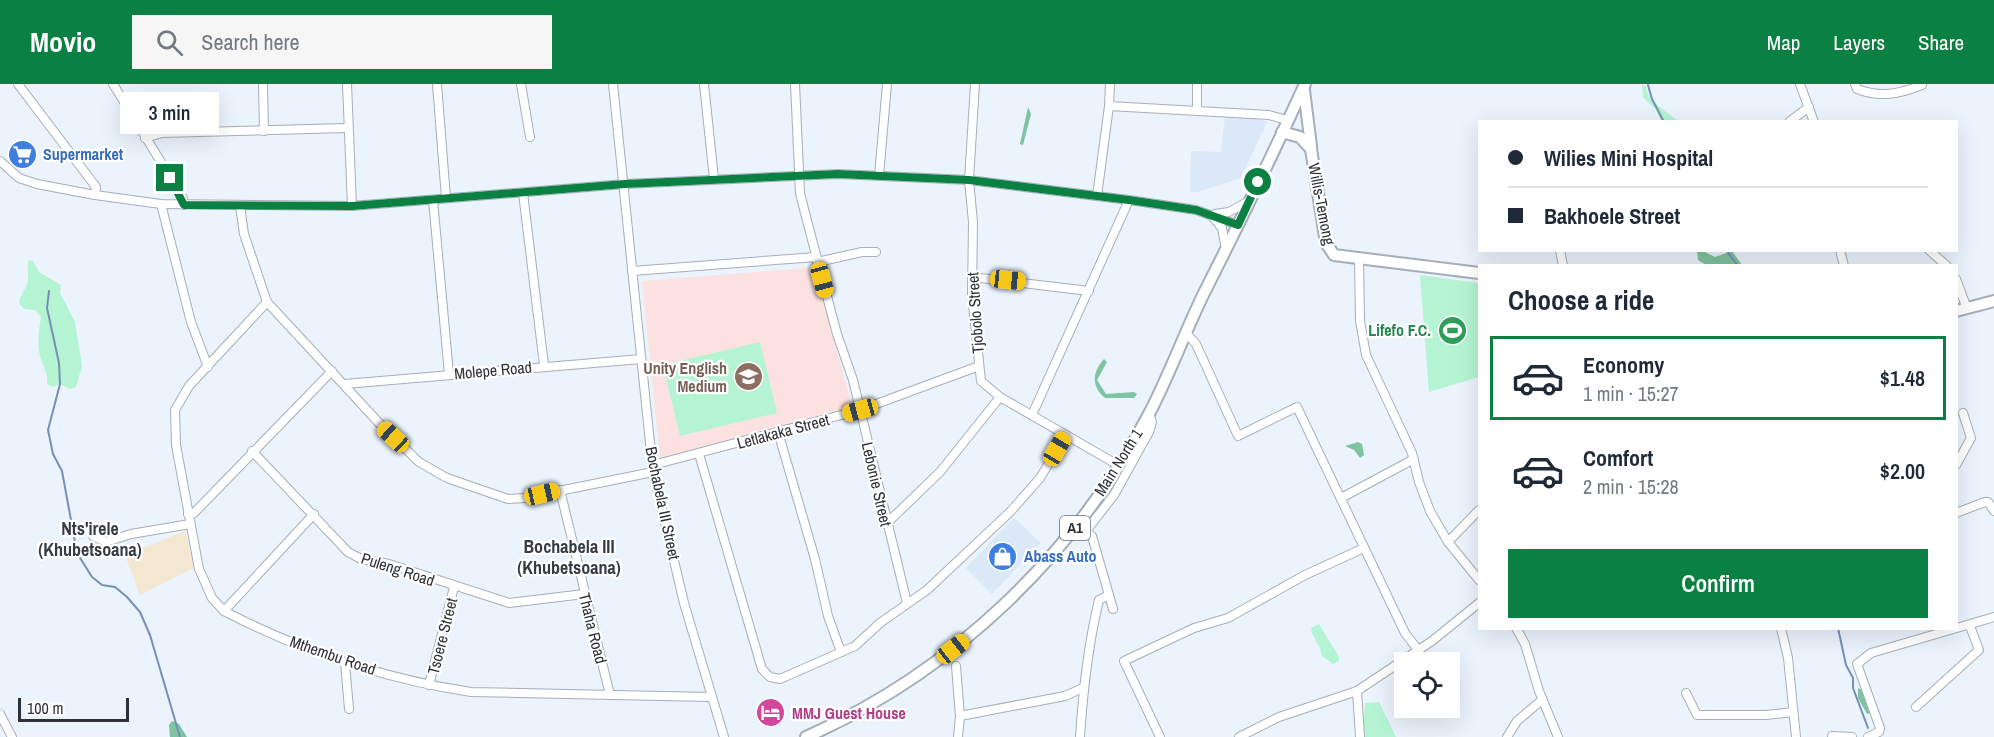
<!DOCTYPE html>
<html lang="en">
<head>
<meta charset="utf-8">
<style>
  body { margin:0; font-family:"Archivo Narrow",sans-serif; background:#f6f6f7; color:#1f2937; height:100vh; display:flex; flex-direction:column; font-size:22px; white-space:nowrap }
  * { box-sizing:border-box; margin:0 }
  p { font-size:20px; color:#747a83 }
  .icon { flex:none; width:33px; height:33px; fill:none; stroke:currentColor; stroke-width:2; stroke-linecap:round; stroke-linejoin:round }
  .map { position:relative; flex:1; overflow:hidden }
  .details { position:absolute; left:1478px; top:180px; width:480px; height:366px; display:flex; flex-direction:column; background:#fff; border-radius:0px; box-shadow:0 6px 24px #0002 }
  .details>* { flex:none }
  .top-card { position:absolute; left:1478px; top:36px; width:480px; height:132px; border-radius:0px; box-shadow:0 6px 24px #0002; display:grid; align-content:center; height:132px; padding:0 30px; background:#fff }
  .fabs { position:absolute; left:1394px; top:568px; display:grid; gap:12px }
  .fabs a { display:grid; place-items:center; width:66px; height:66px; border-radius:0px; background:#fff; box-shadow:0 6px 24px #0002; font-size:30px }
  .scale { position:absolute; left:18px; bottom:15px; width:111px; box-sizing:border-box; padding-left:6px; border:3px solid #2d3034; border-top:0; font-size:16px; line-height:21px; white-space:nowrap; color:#2d3034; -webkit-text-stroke:4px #fff; paint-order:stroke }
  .end { position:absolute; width:27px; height:27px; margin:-14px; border:8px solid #0b8043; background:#fff; box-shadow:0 0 0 3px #fff }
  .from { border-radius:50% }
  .bubble { position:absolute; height:42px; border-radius:0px; background:#fff; box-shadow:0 6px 24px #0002; font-size:20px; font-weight:600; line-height:42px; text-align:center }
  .car { position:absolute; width:18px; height:36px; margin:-18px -9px; border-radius:8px; box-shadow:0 0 4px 2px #0007; background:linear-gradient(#f5c518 24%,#345 0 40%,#f5c518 0 76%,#345 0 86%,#f5c518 0) }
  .top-card b { display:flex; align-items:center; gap:21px; height:57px; font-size:22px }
  .top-card b+b { border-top:2px solid #e0e1e3 }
  .top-card i { width:15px; height:15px; background:#1f2937 }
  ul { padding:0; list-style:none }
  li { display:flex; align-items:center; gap:18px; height:84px; margin:0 12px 9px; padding:0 18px; border:3px solid transparent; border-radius:0px }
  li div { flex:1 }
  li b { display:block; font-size:22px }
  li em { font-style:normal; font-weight:600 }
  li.on { border-color:#0b8043 }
  li>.icon { width:54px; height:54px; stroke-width:1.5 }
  h2 { padding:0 30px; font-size:27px; line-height:72px }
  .primary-button { display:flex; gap:12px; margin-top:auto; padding:12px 30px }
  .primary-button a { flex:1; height:69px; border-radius:0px; background:#0b8043; color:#fff; font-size:24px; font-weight:600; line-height:69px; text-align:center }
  header { display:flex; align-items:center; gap:36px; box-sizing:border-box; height:84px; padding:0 30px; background:#0b8043; color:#fff }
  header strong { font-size:28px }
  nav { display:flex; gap:33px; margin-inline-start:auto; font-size:21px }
  .search { width:420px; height:54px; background:#f6f6f7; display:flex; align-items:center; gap:15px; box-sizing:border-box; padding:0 21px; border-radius:0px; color:#747a83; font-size:22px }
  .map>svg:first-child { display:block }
  .built { fill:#dae8f8 }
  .industrial { fill:#f3e7d2 }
  .education { fill:#fce1e1 }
  .green { fill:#b5f4d2 }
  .forest { fill:#7fc4a0 }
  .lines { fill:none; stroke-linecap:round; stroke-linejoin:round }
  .stream { stroke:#768fb7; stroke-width:2 }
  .minor-casing { stroke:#a6aeb8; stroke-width:10 }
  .major-casing { stroke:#a6aeb8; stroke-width:14 }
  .minor { stroke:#fff; stroke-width:8 }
  .major { stroke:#fff; stroke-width:10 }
  .route { stroke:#0b8043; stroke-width:8 }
  .labels { text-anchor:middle; stroke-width:4.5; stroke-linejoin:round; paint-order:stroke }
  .shield { fill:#fff; stroke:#6c6e71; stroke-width:1.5 }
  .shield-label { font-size:15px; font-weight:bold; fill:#2d3034 }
  .shop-label { font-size:16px; font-weight:bold; fill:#366cbe; stroke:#fff; text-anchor:start }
  .street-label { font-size:16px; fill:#2d3034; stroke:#fff }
  .leisure-label { font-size:16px; font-weight:bold; fill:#27864d; stroke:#fff; text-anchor:end }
  .education-label { font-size:16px; font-weight:bold; fill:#785e54; stroke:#fff; text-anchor:end }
  .hotel-label { font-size:16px; font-weight:bold; fill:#b23c85; stroke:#fff; text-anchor:start }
  .neighbourhood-label { font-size:18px; font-weight:bold; fill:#353c44; stroke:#fff }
</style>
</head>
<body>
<header>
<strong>Movio</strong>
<div class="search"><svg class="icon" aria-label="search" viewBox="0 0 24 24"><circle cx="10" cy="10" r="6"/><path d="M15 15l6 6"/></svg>Search here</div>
<nav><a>Map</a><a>Layers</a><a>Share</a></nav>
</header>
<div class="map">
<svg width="1994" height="653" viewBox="0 0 1994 653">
  <rect width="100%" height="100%" fill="#ebf3fd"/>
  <g class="built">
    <path d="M1225 33 1259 35 1267 38 1241 94 1197 108H1190L1191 67 1221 68Z"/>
    <path d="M1014 434 1041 459 992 510 966 484Z"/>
  </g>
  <path class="industrial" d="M185 447 194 484 140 511 125 471Z"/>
  <path class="education" d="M809 184 816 190 852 322 660 376 642 197Z"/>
  <g class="green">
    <path d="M1642 1 1646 2C1647 18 1668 28 1678 37H1661L1656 26 1643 13Z"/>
    <path d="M29 176 33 177 39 188 61 201 60 209 75 238 82 282 76 303 70 305 60 300 53 303 47 300C48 288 43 283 40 272 37 259 39 246 41 233L35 226 24 225 19 219C20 210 27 205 28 196 29 189 26 184 29 176Z"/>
    <path d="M1420 191 1479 199V293L1429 308Z"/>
    <path d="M760 258 777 329 680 352 663 281Z"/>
    <path d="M1319 540 1339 573V577L1333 580 1322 572C1321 561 1312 554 1311 544Z"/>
    <path d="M1379 618 1396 653H1363L1365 619Z"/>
  </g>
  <g class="forest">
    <path d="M1028 23 1031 30 1023 61 1020 60Z"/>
    <path d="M1697 167H1703L1715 173 1732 167 1742 181H1706L1698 176Z"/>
    <path d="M1104 275 1107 278 1097 296 1106 310 1134 308 1137 310 1134 314H1105C1091 302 1092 288 1104 275Z"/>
    <path d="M1358 358 1362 360 1364 371 1360 374 1354 366 1345 362Z"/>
    <path d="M1858 604 1865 608 1870 629 1867 630 1858 614Z"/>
    <path d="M172 637 179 640 187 653H170L169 641Z"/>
  </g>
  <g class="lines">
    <g class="stream">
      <path d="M1648 1 1652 15 1664 38"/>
      <path d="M1726 166 1738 182"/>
      <path d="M49 207 47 224 59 279 60 300 48 346 53 370 62 387 77 469 92 493 102 501 115 503 127 513 140 528 150 551 180 653"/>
      <path d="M1838 544 1846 581 1853 594V604L1868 644"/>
    </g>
    <defs>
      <g id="minor">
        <path d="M18 0 96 103 95 111"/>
        <path d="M113 0 183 114 184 121"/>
        <path d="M263 0 264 47"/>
        <path d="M347 0 352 122"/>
        <path d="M437 0 446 114"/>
        <path d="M521 0 530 53"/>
        <path d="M613 0 653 388 684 519 724 653"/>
        <path d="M704 0 714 95"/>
        <path d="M795 0 800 109 805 129 837 250 853 296 907 519"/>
        <path d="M975 0 969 96 973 138 972 211 981 297 1000 313 1118 381"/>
        <path d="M1110 0 1109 22 1269 31 1287 36"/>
        <path d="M1197 0V25"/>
        <path d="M1800 0 1814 38"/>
        <path d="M1855 0 1857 5C1880 14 1899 10 1922 1"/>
        <path d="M1789 38 1809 23"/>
        <path d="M145 54 162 49 347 44"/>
        <path d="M0 77 19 94 37 100 95 111 161 120 352 122 625 100 838 90 969 96 1129 116 1196 126 1238 141"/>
        <path d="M879 92 887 0"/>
        <path d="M523 109 544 281"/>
        <path d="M1097 112 1109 22"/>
        <path d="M433 116 449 290"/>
        <path d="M161 120 191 238 208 283"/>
        <path d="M240 122 244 150 267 218 380 340 419 378 447 394 508 415 524 414 653 388"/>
        <path d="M1215 130 1229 128 1247 118"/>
        <path d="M1211 131 1222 144 1226 165"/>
        <path d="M1560 166 1563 182"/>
        <path d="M1840 166 1844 182"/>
        <path d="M1929 166 1947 182"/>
        <path d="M1359 174 1360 237 1366 271 1412 369 1419 398 1430 427 1448 458 1479 496"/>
        <path d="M817 178 862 168H876"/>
        <path d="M632 187 816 173"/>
        <path d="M972 193 1089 207"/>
        <path d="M1956 195 1966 222"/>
        <path d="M267 218 189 302 175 326 176 361 199 485 212 514 224 527C301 567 385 595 471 608L710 613"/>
        <path d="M1187 250 1196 260 1238 352 1297 323 1405 549 1418 566"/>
        <path d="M345 300 641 275"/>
        <path d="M1032 331 1129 116"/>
        <path d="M778 348 815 475 828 532 841 568"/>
        <path d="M252 367 348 468 361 475 389 480 509 519 584 510"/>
        <path d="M699 370 762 585 770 593 780 595 855 562 880 539 927 506 1011 427 1040 394 1066 351"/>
        <path d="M653 381 860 326 979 282"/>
        <path d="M1956 381 1971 354 1963 329"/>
        <path d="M560 406 610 611"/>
        <path d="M1341 414 1414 375"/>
        <path d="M1956 429 1985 418H1988L1994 427"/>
        <path d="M188 430 194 429 332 287"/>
        <path d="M886 440 940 388 1000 313"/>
        <path d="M93 452 106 458 131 450 190 440"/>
        <path d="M1448 458 1479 426"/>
        <path d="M1113 525 1092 452 1086 447 1114 411 1149 348 1152 338 1149 330"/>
        <path d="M224 527 314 430"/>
        <path d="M1516 544 1525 560 1539 607 1558 653"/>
        <path d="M1781 544 1788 574 1796 653"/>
        <path d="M345 579 349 625"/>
        <path d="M956 582 960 632 958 653"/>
        <path d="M429 601 454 503"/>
        <path d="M1357 607 1360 653"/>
        <path d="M1686 609 1697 631H1766L1793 628"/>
        <path d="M1916 623 1979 566 1970 542"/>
        <path d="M0 630 12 653"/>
        <path d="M960 632 1065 612 1083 604"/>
        <path d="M1832 652 1852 653"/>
        <path d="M1080 653C1083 607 1088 561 1099 516L1109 511"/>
        <path d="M1160 653 1124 577 1194 544 1228 534 1305 491 1364 464"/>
        <path d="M1239 653 1279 633 1357 607 1432 557 1479 519"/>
        <path d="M1507 653 1517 637 1542 616"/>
        <path d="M1868 653 1879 648 1880 644 1857 580 1871 569 1994 533"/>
      </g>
      <g id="major">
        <path d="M1304 6 1311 62"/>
        <path d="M1282 48 1300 53 1311 65 1326 159 1334 171 1479 189"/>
        <path d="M1956 227 1994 217"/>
        <path d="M806 653C953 588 1075 471 1150 328 1170 289 1185 248 1204 209 1239 140 1273 70 1305 0"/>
      </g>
    </defs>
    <use href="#minor" class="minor-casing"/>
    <use href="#major" class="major-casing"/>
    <use href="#minor" class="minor"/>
    <use href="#major" class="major"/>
  </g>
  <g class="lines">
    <path class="route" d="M170 94 184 121 352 122 625 100 838 90 969 96 1129 116 1196 126 1238 141 1258 98"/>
  </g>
  <defs>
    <symbol id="supermarket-disc" viewBox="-11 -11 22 22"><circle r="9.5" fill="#3f7fe0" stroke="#fff"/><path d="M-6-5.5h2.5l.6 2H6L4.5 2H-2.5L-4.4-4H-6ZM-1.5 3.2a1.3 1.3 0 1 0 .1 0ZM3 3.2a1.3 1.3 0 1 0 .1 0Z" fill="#fff"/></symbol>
    <symbol id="stadium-disc" viewBox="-11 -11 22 22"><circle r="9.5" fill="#2e9e5b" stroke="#fff"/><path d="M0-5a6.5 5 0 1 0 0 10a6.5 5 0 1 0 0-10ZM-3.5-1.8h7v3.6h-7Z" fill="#fff"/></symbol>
    <symbol id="school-disc" viewBox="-11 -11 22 22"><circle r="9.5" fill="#8d6e63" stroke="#fff"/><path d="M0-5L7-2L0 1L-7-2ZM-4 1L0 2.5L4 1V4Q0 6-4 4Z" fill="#fff"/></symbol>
    <symbol id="shop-disc" viewBox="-11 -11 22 22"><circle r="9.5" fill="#3f7fe0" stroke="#fff"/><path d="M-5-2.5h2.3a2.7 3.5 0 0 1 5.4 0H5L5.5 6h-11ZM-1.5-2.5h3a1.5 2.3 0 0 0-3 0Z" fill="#fff"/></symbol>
    <symbol id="hotel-disc" viewBox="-11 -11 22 22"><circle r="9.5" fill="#d1479c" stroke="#fff"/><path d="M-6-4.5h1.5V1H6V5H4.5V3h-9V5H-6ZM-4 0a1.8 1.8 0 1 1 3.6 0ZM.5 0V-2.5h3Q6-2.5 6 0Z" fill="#fff"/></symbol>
  </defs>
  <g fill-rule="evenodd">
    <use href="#supermarket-disc" x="6" y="54" width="33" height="33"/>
    <use href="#stadium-disc" x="1436" y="230" width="33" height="33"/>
    <use href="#school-disc" x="732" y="276" width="33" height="33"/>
    <use href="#shop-disc" x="986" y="456" width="33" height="33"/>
    <use href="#hotel-disc" x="754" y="612" width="33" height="33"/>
  </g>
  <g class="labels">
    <rect class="shield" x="1060" y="432" width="30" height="24" rx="4.5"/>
    <g class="shield-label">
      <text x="1075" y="449">A1</text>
    </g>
    <g class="shop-label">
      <text x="43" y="76">Supermarket</text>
      <text x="1024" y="478">Abass Auto</text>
    </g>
    <g class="street-label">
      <text transform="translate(1322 120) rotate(79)" y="6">Willis-Temong</text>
      <text transform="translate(975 229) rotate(-94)" y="6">Tjobolo Street</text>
      <text transform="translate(493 286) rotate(-5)" y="6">Molepe Road</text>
      <text transform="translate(783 347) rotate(-15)" y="6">Letlakaka Street</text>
      <text transform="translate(1118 378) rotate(-58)" y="6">Main North 1</text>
      <text transform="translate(877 400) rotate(77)" y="6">Lebonie Street</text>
      <text transform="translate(663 419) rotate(78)" y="6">Bochabela III Street</text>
      <text transform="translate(398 485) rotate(18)" y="6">Puleng Road</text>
      <text transform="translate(593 544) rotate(76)" y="6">Thaha Road</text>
      <text transform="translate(442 552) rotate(-76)" y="6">Tsoere Street</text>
      <text transform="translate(333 571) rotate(19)" y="6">Mthembu Road</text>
    </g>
    <g class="leisure-label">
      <text x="1431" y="252">Lifefo F.C.</text>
    </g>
    <g class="education-label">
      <text x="727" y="290">Unity English<tspan x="727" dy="18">Medium</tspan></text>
    </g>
    <g class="hotel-label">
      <text x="792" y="635">MMJ Guest House</text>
    </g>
    <g class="neighbourhood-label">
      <text x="90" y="451">Nts'irele<tspan x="90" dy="21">(Khubetsoana)</tspan></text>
      <text x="569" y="469">Bochabela III<tspan x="569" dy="21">(Khubetsoana)</tspan></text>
    </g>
  </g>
</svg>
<div class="fabs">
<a><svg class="icon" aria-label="locate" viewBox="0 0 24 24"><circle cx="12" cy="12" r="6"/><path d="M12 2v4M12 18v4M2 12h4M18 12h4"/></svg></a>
</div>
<div class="scale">100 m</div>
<i class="end from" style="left:1258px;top:98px"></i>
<i class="end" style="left:170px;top:94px"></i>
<div class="bubble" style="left:120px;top:8px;width:99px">3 min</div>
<i class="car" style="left:822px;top:196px;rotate:165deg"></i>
<i class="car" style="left:1008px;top:196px;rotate:96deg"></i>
<i class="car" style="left:860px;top:326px;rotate:255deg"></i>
<i class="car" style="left:393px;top:353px;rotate:313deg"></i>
<i class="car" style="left:1057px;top:365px;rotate:30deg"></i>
<i class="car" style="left:542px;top:410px;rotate:77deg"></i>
<i class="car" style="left:953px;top:565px;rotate:52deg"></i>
<div class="top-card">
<b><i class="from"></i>Wilies Mini Hospital</b>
<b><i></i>Bakhoele Street</b>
</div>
<section class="details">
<h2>Choose a ride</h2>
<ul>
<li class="on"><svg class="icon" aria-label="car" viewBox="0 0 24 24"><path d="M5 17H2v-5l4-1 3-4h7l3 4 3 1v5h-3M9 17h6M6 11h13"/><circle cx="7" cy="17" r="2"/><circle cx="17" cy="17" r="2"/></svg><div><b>Economy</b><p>1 min · 15:27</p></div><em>$1.48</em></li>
<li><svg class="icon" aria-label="car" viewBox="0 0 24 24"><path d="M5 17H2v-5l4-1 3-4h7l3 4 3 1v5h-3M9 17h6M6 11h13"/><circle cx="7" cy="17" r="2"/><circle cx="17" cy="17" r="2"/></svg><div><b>Comfort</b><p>2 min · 15:28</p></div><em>$2.00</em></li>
</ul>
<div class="primary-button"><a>Confirm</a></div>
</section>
</div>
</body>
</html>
